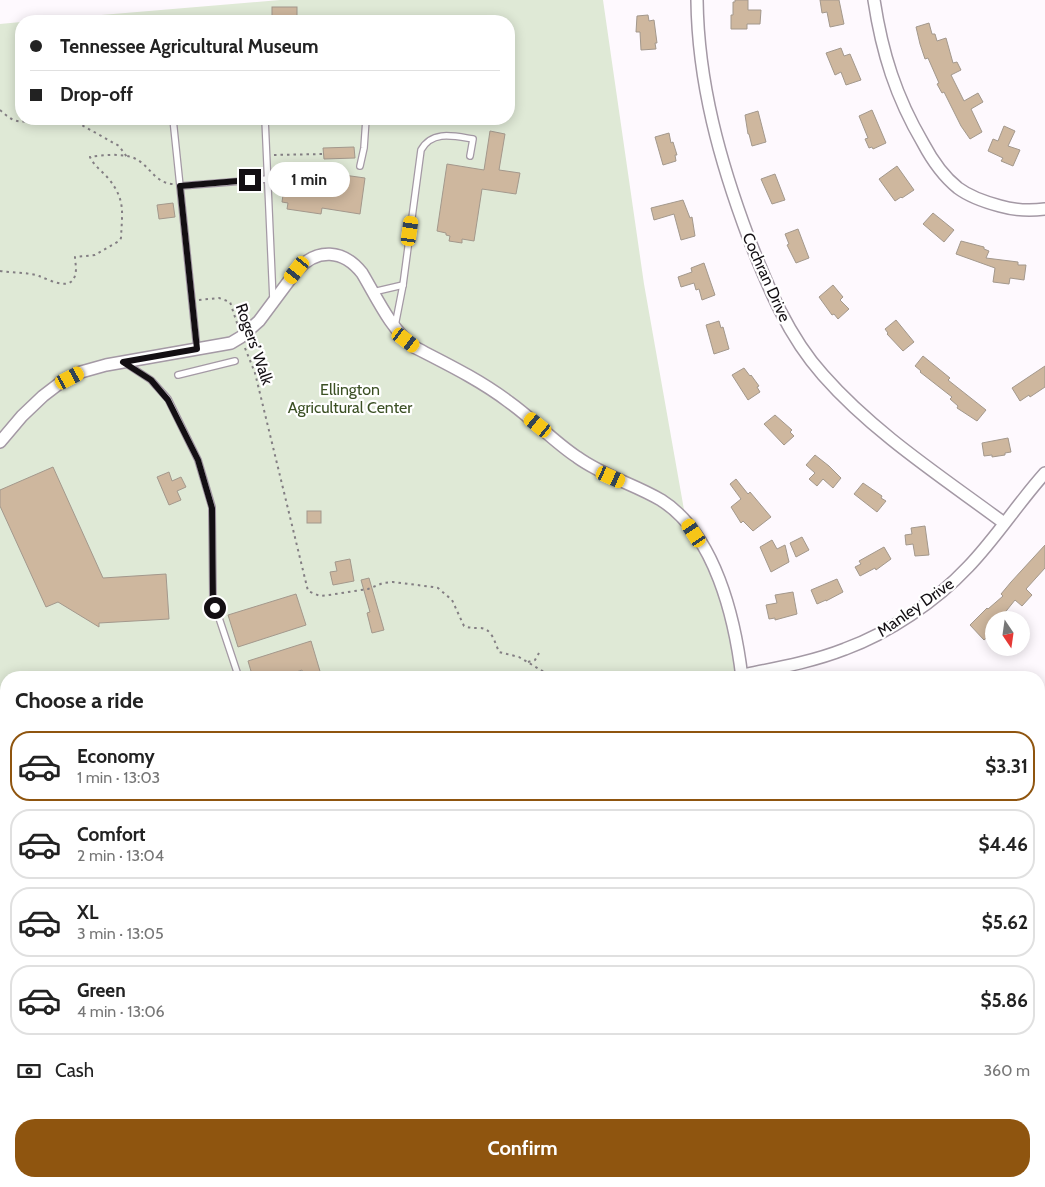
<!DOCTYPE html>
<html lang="en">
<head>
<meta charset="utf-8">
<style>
  body { margin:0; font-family:Cabin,sans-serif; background:#f6f6f6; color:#222; height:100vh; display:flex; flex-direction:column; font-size:19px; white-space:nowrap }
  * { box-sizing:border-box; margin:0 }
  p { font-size:16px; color:#767676 }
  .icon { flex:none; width:28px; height:28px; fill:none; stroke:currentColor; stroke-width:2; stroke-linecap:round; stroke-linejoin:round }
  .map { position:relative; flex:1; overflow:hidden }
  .drawer { position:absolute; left:0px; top:671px; width:1045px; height:516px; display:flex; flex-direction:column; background:#fff; border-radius:20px 20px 0 0; box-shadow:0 2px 12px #0003 }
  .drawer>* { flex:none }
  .hud { position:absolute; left:15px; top:15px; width:500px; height:110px; border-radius:20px; box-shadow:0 2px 12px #0003; display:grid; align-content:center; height:110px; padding:0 15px; background:#fff }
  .needle { width:32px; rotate:167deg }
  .buttons { position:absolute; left:985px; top:611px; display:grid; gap:10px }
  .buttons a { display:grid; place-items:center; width:45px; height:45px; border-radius:50%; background:#fff; box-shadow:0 2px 12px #0003; font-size:25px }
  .end { position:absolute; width:22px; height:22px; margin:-11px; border:6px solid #130f13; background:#fff; box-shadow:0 0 0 2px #fff }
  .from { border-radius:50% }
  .bubble { position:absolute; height:35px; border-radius:18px; background:#fff; box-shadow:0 2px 12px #0003; font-size:16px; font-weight:700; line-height:35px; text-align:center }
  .car { position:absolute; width:15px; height:30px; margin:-15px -8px; border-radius:6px; box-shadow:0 0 4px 1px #0007; background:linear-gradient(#f5c518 24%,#345 0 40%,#f5c518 0 76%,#345 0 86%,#f5c518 0) }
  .hud b { display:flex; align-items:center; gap:18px; height:48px; font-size:19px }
  .hud b+b { border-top:1px solid #e0e0e0 }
  .hud i { width:12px; height:12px; background:#222 }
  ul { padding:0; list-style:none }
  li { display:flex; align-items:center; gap:15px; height:70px; margin:0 10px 8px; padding:0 5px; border:2px solid #e0e0e0; border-radius:20px }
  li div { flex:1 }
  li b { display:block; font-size:19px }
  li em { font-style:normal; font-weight:700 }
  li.active { border-color:#8f550f }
  li>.icon { width:45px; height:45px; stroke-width:1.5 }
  h2 { padding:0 15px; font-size:22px; line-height:60px }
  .pay { display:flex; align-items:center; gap:12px; height:55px; padding:0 15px; font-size:19px }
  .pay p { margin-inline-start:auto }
  .primary-button { display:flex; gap:10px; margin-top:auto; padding:10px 15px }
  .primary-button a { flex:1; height:58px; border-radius:20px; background:#8f550f; color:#fff; font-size:20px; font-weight:700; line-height:58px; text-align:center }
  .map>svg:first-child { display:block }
  .green { fill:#dfe9d6 }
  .building { fill:#ceb79e; stroke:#a3988c }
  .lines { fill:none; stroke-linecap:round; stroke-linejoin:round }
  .lane-casing { stroke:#a499a5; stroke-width:8 }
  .street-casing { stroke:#a499a5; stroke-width:14 }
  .path { stroke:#837e83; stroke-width:2; stroke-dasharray:2.5 4; stroke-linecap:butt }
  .lane { stroke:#fff; stroke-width:5.5 }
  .street { stroke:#fff; stroke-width:11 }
  .route { stroke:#130f13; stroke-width:6 }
  .labels { text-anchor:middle; stroke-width:4.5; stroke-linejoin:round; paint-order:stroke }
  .street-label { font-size:16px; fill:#130f13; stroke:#fff }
  .park-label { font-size:16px; fill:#3b5024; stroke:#fff }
</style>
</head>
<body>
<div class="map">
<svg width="1045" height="1187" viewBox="0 0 1045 1187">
  <rect width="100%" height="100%" fill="#fef9fe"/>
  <path class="green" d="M280 0H603L644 284 686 521 721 583 742 677 6 678V1181H678L681 1187H0V24L21 22V119H509V21H30Z"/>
  <g class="building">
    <path d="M735 0H748V10H761L760 24H747V29H731V15H733V2H735Z"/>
    <path d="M820 0H839L844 24 830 27 827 12 822 13Z"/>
    <rect x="272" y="7" width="25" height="13"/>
    <path d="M648 15 649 21 654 20 657 43H655L656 49 641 50 640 32H636L637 16Z"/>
    <path d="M929 23 932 34H935L937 41 946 38 953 63 957 62 961 70 951 75 964 101 978 93 983 102 971 109 982 132 970 139 961 126 944 92 942 93 937 84 939 83 928 58 925 59 920 44 916 27Z"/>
    <path d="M841 48 844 56 850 54 861 80 846 85 841 72 835 75 826 53Z"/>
    <path d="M872 110 886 143 873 149 872 147 869 148 865 139 868 138 859 116Z"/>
    <path d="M758 111 766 142 752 146 749 134H748L745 115Z"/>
    <path d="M1004 126 1015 131 1008 146 1020 150 1013 166 1001 161 1003 158 988 151 993 139 998 141Z"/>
    <path d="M490 131 505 134 499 170 520 173 516 194 482 189 474 241 462 239V243L449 241 450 236 446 235V233L437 231 447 164 484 170Z"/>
    <path d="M669 133 671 143 673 142 677 155H675L676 161 663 165 655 137Z"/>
    <path d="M354 147 355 158 324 159 323 148Z"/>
    <path d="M897 166 914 190 902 198 901 197 895 201 879 179Z"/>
    <path d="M287 167 365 178 360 214 322 208 321 214 287 209 288 203 282 202Z"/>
    <path d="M775 174 785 200 772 204 761 179Z"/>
    <path d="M683 200 690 218 692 217 695 236 681 240 674 214 654 220 651 208Z"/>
    <path d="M173 203 175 217 159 219 157 205Z"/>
    <path d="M933 213 954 230 944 242 923 224Z"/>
    <path d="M798 229 809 258 796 263 787 245 789 244 785 234Z"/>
    <path d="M961 241 984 247V249L989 251 986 258 1018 262V265H1026L1024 280 1010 278 1009 284 993 282 995 268 956 254Z"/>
    <path d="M704 263 715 295 702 300 699 289 696 290 694 283 681 287 678 277 692 272 691 268Z"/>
    <path d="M833 285 843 297 840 300 849 309 838 319 834 314 832 315 819 297Z"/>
    <path d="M896 320 914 342 903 351 887 334 888 333 885 329Z"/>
    <path d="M719 321 721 328 723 327 729 349 714 354 706 325Z"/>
    <path d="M923 356 950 378 948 380 986 410 977 421 957 408 958 406 950 399 952 397 920 372 921 371 915 366Z"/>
    <path d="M1045 366V387L1030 397 1029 395 1020 401 1012 388Z"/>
    <path d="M744 368 750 376 751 375 759 386 757 387 760 392 748 400 732 375Z"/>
    <path d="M775 415 792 430 790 432 794 436 784 445 764 424Z"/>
    <path d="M1008 438 1011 452 1005 453V455L992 457V455L984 456 982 443Z"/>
    <path d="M815 455 829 466 841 478 833 488 823 479 817 486 809 479 815 473 806 465Z"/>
    <path d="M53 467 103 578 166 574 169 619 99 623V627L58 602 46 607 0 506V490Z"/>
    <path d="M169 472 172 481 181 477 186 487 177 491 181 500 169 505 157 477Z"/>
    <path d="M736 479 748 494 750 492 771 517 753 531 743 521 741 523 731 507 741 499 730 484Z"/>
    <path d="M863 483 882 496 881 498 886 501 877 512 854 494Z"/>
    <rect x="307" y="511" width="14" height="12"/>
    <path d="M925 526 929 555 915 556 913 544 906 545 905 535 912 534 911 528Z"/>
    <path d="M802 537 809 550 796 557 790 543Z"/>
    <path d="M772 540 777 549 785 545 789 562 771 572 760 547Z"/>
    <path d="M1045 545V568L1026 589 1032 595 1022 606 1015 600 1003 615 997 620H994V623L988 628 992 633 984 640 970 625 987 608 988 609 1003 596 1001 594 1011 582Z"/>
    <path d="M884 547 891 559 876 570 875 568 860 576 855 567 861 564 859 561Z"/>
    <path d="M350 559 354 581 333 585 330 572 337 571 335 562Z"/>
    <path d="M369 578 384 630 372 633 367 613 370 612 361 580Z"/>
    <path d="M837 579 843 592 826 601V600L817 604 811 590Z"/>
    <path d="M793 592 797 614 775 620V618L769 619 766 605 777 603 775 595Z"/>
    <path d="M296 594 306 625 238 647 228 615Z"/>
    <path d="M311 641 322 678H304L302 670 279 678H276L274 673 253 678 248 661Z"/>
  </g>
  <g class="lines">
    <defs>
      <g id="lane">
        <path d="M261 19V21"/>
        <path d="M173 119 197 349"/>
        <path d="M265 119 273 300"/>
        <path d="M360 166 364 148 366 119"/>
        <path d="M180 186 268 179"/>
        <path d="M373 292 403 285"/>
        <path d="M395 326 403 285 421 150C432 130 454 136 473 139L470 156"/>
        <path d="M125 363 151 380 168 399 198 460 212 507 213 600 239 678"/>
        <path d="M178 375 235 361"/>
        <path d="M0 1140 6 1126"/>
        <path d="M112 1181 113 1187"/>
        <path d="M8 1187 10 1181"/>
      </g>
      <g id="street">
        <path d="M697 0C698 83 720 162 749 239 768 287 788 336 823 375 874 433 942 477 1004 523"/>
        <path d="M874 0C882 53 896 97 923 143 932 160 943 176 958 188 970 197 985 202 1000 206 1014 210 1030 211 1045 209"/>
        <path d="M0 442 22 416 43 396 60 383 81 372 106 365 231 343 241 337 259 321 297 270C317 248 343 249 362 273 377 298 390 328 414 347 447 364 480 380 509 402 533 419 553 441 577 457 603 476 634 484 661 500 715 534 735 618 742 678"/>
        <path d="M742 675C777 668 812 662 845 649 889 633 936 601 968 567 996 538 1018 503 1045 473"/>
        <path d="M1039 847 1045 846"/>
        <path d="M0 1037 6 1054"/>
        <path d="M909 1187V1181"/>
      </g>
    </defs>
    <use href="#lane" class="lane-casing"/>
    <use href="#street" class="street-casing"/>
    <g class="path">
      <path d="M0 110C13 122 19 124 36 119"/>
      <path d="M71 119 119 146 127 157"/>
      <path d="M274 155 324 154"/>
      <path d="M0 271C13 273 27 272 39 276 52 281 75 294 76 269 76 265 75 261 75 257L95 255 119 241 121 238C122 212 126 200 108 178 102 171 94 166 90 157 103 155 121 153 134 158 150 165 154 183 173 184"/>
      <path d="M199 300 219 298 230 302 238 326"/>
      <path d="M245 348 255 373 308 591 320 596 329 595 368 589 383 583 393 582 433 587 438 588 452 600 464 626C469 628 474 628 480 628 492 628 495 643 499 652L519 657 554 678"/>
      <path d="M528 662 535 660 539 653"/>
      <path d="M0 920 6 916"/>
      <path d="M236 1187 237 1181"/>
      <path d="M623 1187 627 1181"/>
    </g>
    <use href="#lane" class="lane"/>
    <use href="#street" class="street"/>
  </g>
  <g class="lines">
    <path class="route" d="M215 608 213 600 212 508 198 460 168 400 151 380 123 362 197 349 180 186 250 180"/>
  </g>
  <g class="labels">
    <g class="street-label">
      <text transform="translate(767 277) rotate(66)" y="6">Cochran Drive</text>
      <text transform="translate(255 344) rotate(71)" y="6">Rogers’ Walk</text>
      <text transform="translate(915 607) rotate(-35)" y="6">Manley Drive</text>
    </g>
    <g class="park-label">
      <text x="350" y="395">Ellington<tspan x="350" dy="18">Agricultural Center</tspan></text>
    </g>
  </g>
</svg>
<div class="buttons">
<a><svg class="needle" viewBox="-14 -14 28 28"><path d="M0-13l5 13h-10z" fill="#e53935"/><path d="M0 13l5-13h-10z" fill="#767676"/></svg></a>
</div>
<i class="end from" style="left:215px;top:608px"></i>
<i class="end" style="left:250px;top:180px"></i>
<div class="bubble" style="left:268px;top:162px;width:82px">1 min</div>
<i class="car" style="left:410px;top:231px;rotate:8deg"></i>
<i class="car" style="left:297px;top:270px;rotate:218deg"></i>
<i class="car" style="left:406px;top:340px;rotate:127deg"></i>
<i class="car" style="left:70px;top:378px;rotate:62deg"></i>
<i class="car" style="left:538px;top:425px;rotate:309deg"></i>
<i class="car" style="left:611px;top:477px;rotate:114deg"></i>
<i class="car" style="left:694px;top:533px;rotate:327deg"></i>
<div class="hud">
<b><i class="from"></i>Tennessee Agricultural Museum</b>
<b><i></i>Drop-off</b>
</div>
<section class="drawer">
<h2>Choose a ride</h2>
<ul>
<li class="active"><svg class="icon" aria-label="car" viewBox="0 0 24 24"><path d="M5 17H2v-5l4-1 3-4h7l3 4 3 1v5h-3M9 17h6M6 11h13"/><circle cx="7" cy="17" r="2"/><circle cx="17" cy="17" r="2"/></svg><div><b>Economy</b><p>1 min · 13:03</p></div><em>$3.31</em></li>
<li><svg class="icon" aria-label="car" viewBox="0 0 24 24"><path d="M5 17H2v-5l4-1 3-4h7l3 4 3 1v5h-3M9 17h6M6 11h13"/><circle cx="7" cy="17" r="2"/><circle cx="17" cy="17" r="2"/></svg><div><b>Comfort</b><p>2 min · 13:04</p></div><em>$4.46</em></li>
<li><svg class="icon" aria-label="car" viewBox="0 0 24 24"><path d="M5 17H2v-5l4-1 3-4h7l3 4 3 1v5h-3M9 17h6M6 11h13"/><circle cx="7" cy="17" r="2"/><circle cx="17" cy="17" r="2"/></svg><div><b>XL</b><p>3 min · 13:05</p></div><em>$5.62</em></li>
<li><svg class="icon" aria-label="car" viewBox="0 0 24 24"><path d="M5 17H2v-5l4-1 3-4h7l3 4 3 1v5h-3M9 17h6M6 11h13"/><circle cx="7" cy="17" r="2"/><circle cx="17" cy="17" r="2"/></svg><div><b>Green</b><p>4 min · 13:06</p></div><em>$5.86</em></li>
</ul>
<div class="pay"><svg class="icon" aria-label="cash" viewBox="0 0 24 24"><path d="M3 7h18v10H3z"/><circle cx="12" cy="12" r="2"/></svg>Cash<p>360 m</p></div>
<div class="primary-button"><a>Confirm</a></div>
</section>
</div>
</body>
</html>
